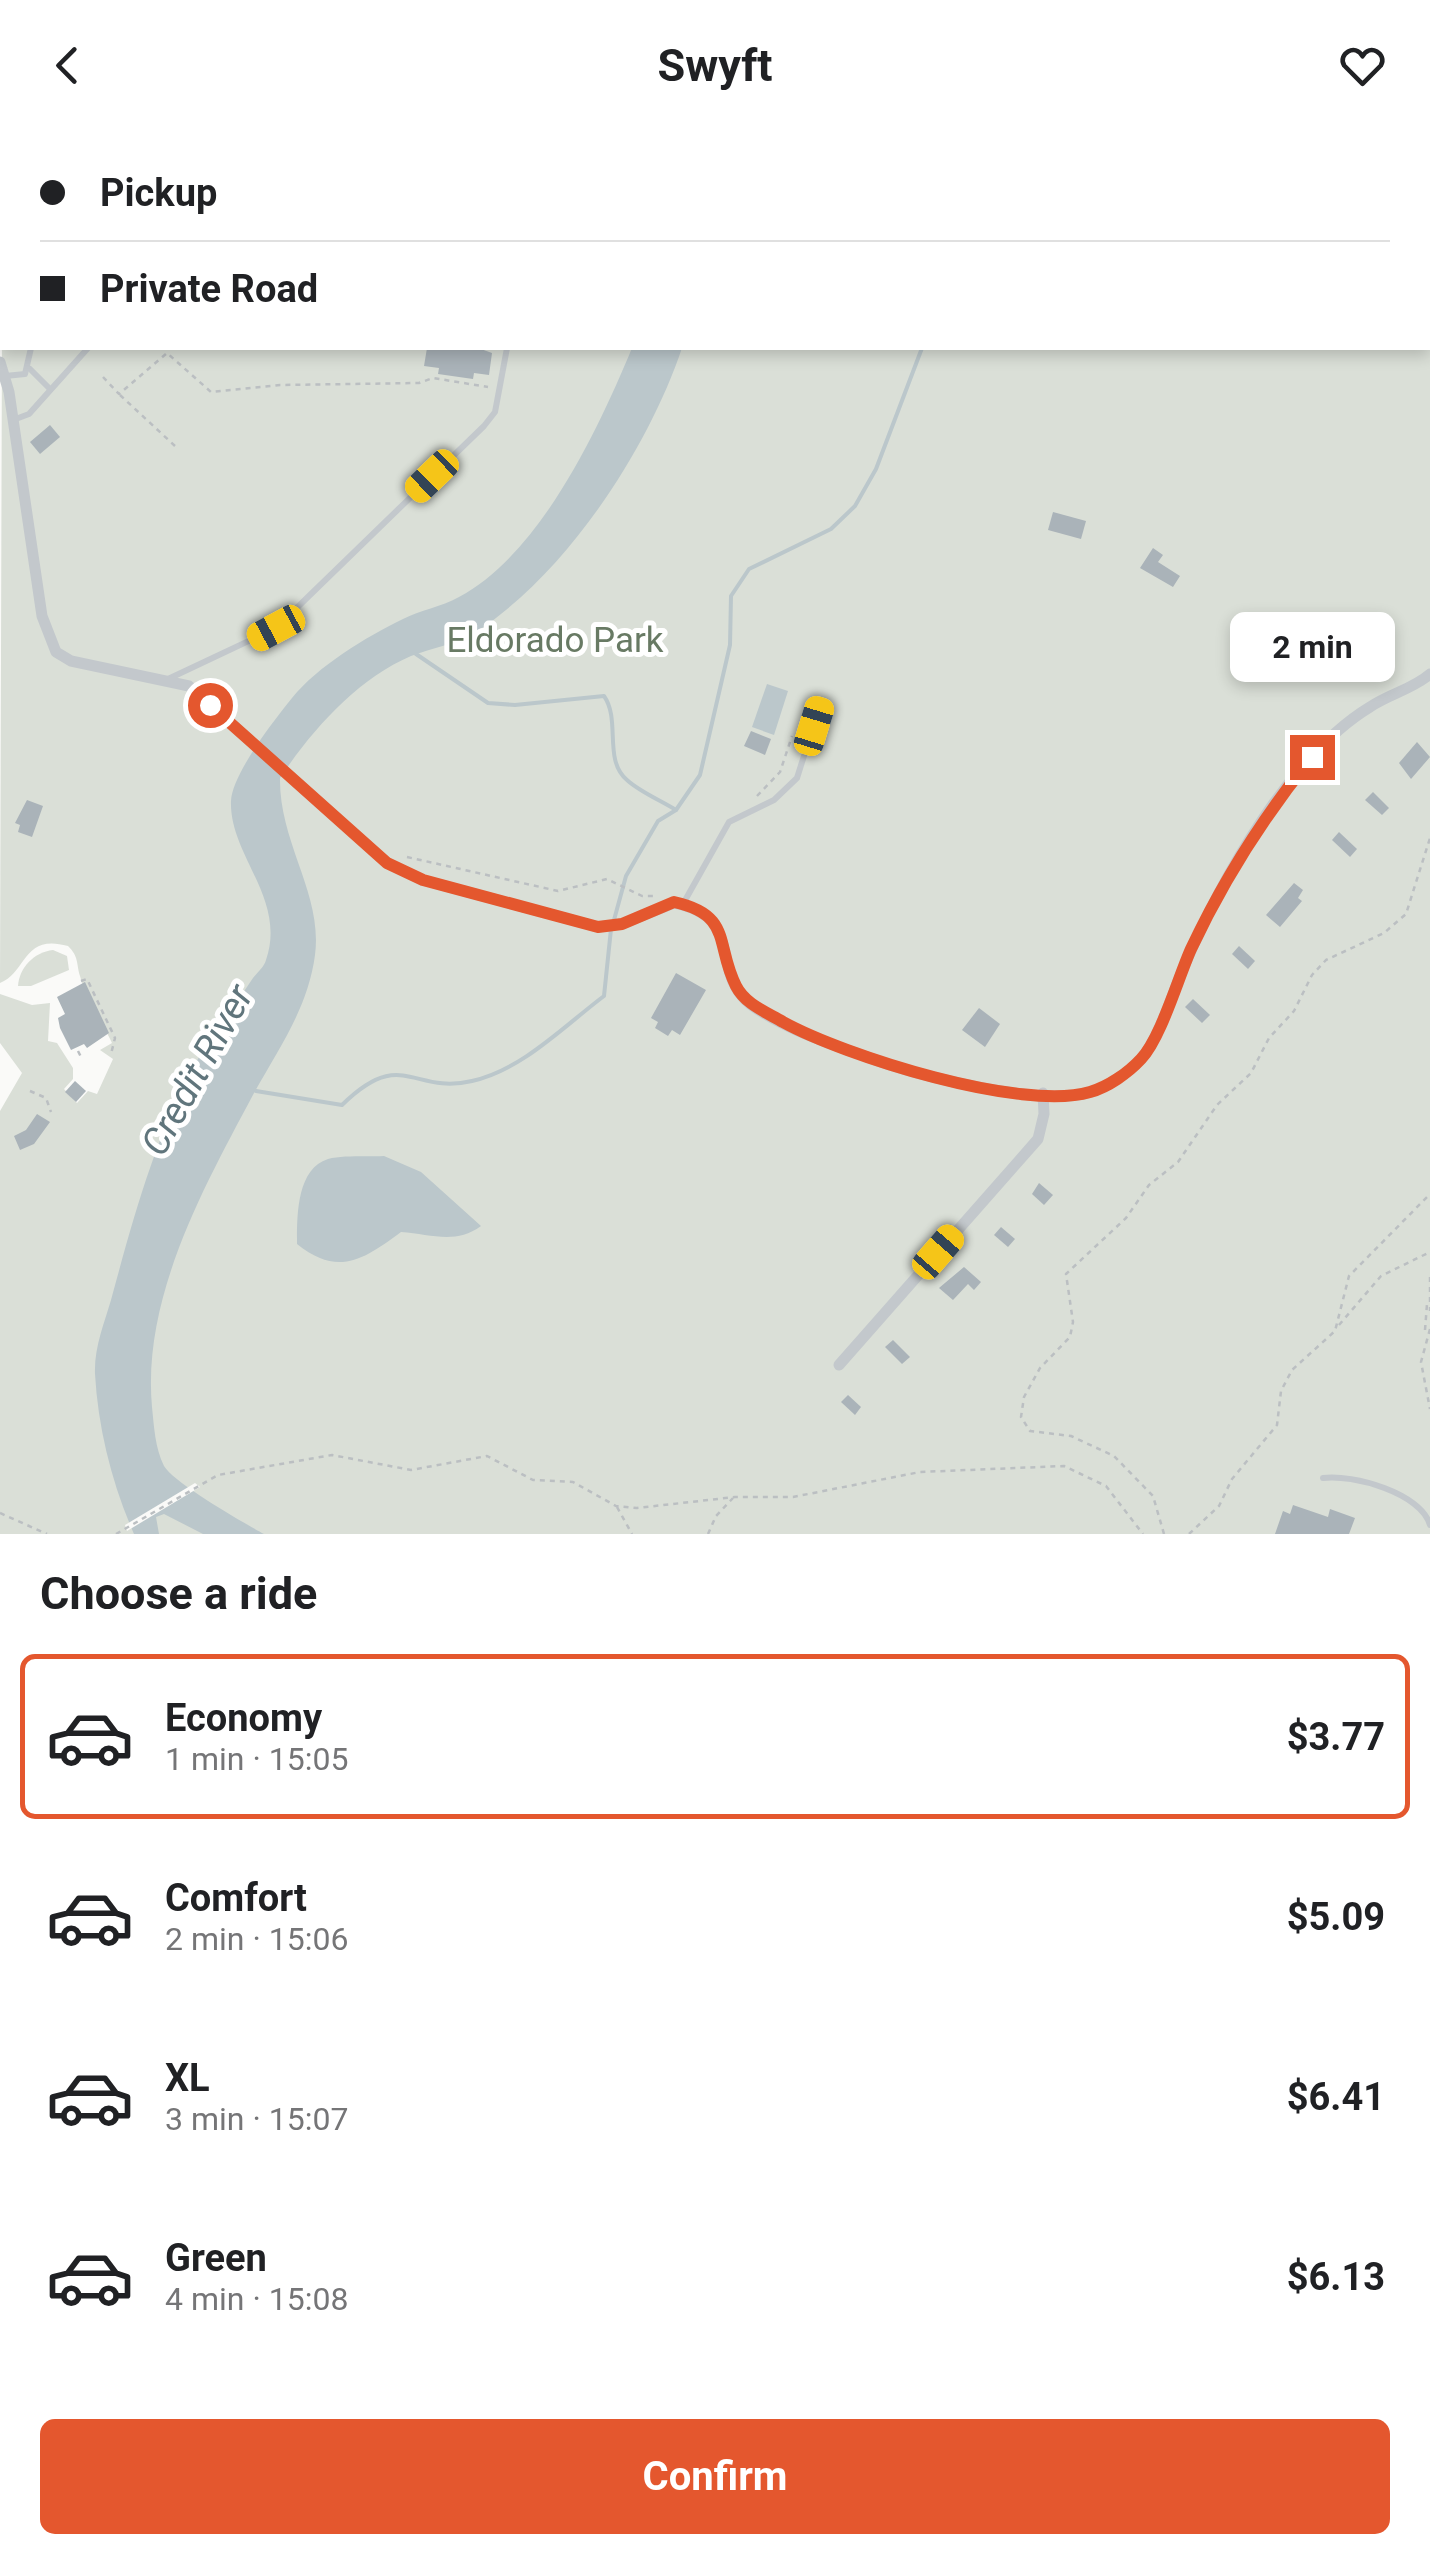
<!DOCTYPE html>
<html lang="en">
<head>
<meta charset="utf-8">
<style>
  body { margin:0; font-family:Roboto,sans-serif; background:#f2f2f2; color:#202124; height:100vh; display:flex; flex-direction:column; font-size:38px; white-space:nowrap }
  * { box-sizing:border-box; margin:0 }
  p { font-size:32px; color:#757577 }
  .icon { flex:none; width:55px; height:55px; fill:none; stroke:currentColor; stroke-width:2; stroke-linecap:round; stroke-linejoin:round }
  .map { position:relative; height:1404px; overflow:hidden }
  .panel { display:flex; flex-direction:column; background:#fff; flex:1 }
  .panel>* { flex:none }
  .banner { position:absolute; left:0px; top:0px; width:1430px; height:220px; box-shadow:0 5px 15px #0003; display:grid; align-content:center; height:220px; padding:0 40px; background:#fff }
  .end { position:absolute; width:45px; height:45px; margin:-22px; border:12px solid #e4572e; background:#fff; box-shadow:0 0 0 5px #fff }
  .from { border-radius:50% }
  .bubble { position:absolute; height:70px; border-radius:15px; background:#fff; box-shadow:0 5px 15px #0003; font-size:32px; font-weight:700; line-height:70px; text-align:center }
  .car { position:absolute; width:30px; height:60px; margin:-30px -15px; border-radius:12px; box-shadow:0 0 8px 2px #0007; background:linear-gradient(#f5c518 24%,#345 0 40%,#f5c518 0 76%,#345 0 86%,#f5c518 0) }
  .banner b { display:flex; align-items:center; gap:35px; height:95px; font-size:38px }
  .banner b+b { border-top:2px solid #e0e0e0 }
  .banner i { width:25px; height:25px; background:#202124 }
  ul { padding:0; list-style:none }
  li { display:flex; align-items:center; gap:30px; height:165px; margin:0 20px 15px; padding:0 20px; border:5px solid transparent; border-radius:15px }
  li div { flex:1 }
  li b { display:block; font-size:38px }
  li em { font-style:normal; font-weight:700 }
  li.on { border-color:#e4572e }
  li>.icon { width:90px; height:90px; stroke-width:1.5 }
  h2 { padding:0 40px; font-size:45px; line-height:120px }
  .primary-button { display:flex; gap:20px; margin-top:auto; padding:20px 40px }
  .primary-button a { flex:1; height:115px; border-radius:15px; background:#e4572e; color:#fff; font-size:40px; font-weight:700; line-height:115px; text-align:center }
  header { display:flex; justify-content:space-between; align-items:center; height:130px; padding:0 40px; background:#fff; font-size:45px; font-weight:700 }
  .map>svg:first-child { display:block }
  .green { fill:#dadfd7 }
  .water { fill:#bbc7cb }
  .pier { fill:#fafaf8 }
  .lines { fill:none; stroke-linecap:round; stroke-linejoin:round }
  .stream { stroke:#bbc7cb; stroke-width:4 }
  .building { fill:#aab3b9 }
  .path { stroke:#bbbfc2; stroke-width:2.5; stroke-dasharray:5 5; stroke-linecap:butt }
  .service { stroke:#c3c8cc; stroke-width:6 }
  .minor { stroke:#c3c8cc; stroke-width:11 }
  .tertiary { stroke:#c3c8cc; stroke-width:15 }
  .route { stroke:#e4572e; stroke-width:12 }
  .labels { text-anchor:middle; stroke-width:10; stroke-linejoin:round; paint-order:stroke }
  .park-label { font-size:35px; fill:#687a64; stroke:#fff }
  .water-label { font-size:38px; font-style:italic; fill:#60757c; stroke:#fff }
</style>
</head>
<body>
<header><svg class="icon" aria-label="back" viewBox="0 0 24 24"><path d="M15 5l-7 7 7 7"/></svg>Swyft<svg class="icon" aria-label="heart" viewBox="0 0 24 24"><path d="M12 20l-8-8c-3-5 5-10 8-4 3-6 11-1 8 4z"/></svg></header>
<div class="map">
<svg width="1430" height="1404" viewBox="0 0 1430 1404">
  <rect width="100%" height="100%" fill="#fafaf8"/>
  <g class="green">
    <path d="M131 0H1430V1404H0V981L22 943 0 913V864L32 875 50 873 48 911 57 913 73 938V949L64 959 77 973 88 961 97 964 113 929 100 920 112 913C103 894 85 866 80 846 76 832 79 827 68 816 23 803 27 842 0 853L2 197V218H1428V2Z"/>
    <path d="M53 820 67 826 69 840 31 856H18C19 838 34 822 53 820Z"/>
  </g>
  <g class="water">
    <path d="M632 218H682C648 319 567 443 476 502 457 514 432 518 411 526 357 549 312 600 280 648 279 713 323 764 315 825 308 878 279 918 254 963 204 1057 142 1167 152 1277 154 1296 155 1318 164 1336 174 1353 244 1393 264 1404H203L164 1384 156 1387 159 1404H134C112 1354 98 1298 95 1244 94 1218 104 1194 111 1170 132 1093 155 1007 194 936 210 906 234 877 253 848 257 843 264 837 266 830 287 769 229 725 231 671 232 644 275 589 292 568 318 536 366 507 403 489 420 480 441 477 459 467 540 424 598 300 632 218Z"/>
    <path d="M767 554 788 561 774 605 752 597Z"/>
    <path d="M384 1026 421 1042 481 1096C455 1115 431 1104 401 1102 363 1130 338 1147 297 1114 297 1088 296 1039 328 1029 343 1025 367 1027 384 1026Z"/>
  </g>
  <path class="pier" d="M195 1353 200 1357 127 1401 125 1395Z"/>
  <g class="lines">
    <g class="stream">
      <path d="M416 524 488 573 515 575 604 566C621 590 603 630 627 650 640 662 660 670 676 680"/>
      <path d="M614 790 626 746 658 691 676 680 700 645 730 515 731 466 749 439 831 399 855 376 876 339 922 218"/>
      <path d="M256 961 342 975C402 916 412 965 472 951 522 940 564 896 604 866L611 799"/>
    </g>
  </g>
  <g class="building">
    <path d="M427 218H478L492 223 489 245 474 243 473 249 438 244 439 238 424 236Z"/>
    <path d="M50 295 60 307 40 324 30 312Z"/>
    <path d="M1053 382 1086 391 1081 409 1048 400Z"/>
    <path d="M1153 418 1163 425 1158 432 1180 446 1173 457 1140 438Z"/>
    <path d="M751 601 771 609 765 625 744 616Z"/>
    <path d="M1417 612 1430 627 1411 649 1399 633Z"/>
    <path d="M1373 662 1389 678 1382 685 1365 670Z"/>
    <path d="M27 670 43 676 32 707 18 702 20 695 15 693Z"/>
    <path d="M1339 702 1357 719 1350 727 1332 710Z"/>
    <path d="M1294 753 1303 760 1298 768 1302 771 1280 797 1266 785Z"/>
    <path d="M1239 816 1255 831 1248 839 1232 824Z"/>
    <path d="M676 843 706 860 680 905 672 900 668 906 655 898 658 892 651 888Z"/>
    <path d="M85 852 109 903 87 918 84 914 71 920 60 898 58 888 65 884 57 867Z"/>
    <path d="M1193 869 1210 885 1202 893 1185 877Z"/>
    <path d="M979 878 1000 894 985 917 962 900Z"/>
    <path d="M75 951 86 961 76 972 65 962Z"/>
    <path d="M37 984 50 992 34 1014 20 1020 14 1006 26 1000Z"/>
    <path d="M1039 1053 1053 1065 1044 1075 1032 1064Z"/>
    <path d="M1001 1097 1015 1109 1008 1117 994 1105Z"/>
    <path d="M964 1137 981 1152 974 1160 968 1154 953 1170 939 1158Z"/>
    <path d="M893 1210 910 1227 902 1234 885 1217Z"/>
    <path d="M848 1265 861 1277 855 1285 841 1272Z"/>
    <path d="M1293 1375 1328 1387 1330 1379 1355 1388 1349 1404H1275L1283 1381 1290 1384Z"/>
  </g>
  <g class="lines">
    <g class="path">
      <path d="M1182 0 1184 2"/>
      <path d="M1428 112H1430"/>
      <path d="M103 247 119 264 167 223 211 262 280 255 419 253 433 248 488 257"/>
      <path d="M120 265 175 316"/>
      <path d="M757 666 780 642 792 606"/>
      <path d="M407 727 558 761 607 749 642 766H654"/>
      <path d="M81 851 87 849 115 908 111 924"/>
      <path d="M78 921 82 929"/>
      <path d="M30 961 46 968 51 982"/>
      <path d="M1430 1147V1181"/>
      <path d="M1339 1195 1381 1146 1430 1122"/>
      <path d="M1430 1199 1421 1232 1430 1279"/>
      <path d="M1425 1200 1427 1174"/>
      <path d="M617 1377 632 1404"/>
      <path d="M0 1383 47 1404"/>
      <path d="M116 1404 218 1345 332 1325 411 1340 487 1326 533 1350 573 1352 616 1376 637 1378 735 1367H793L920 1342 1064 1336 1106 1356 1143 1404"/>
      <path d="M708 1404 716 1386 733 1368"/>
      <path d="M1164 1404 1153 1366 1114 1326 1071 1306 1030 1301 1021 1287 1024 1267 1040 1238 1070 1207 1073 1192 1066 1144 1126 1088 1149 1055 1178 1032 1217 975 1251 943 1269 908 1294 881 1312 845 1326 830 1384 803 1406 784 1430 708"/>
      <path d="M1189 1404 1219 1376 1232 1349 1277 1295 1281 1261 1292 1240 1335 1201 1349 1146 1430 1064"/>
    </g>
    <g class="service">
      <path d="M425 2 432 0"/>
      <path d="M615 2V0"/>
      <path d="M0 197 2 198"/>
      <path d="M30 239 50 259"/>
      <path d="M5 246 25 244 31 218"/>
      <path d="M13 290 29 284 88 218"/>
      <path d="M168 549 276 498 484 296 495 282 507 218"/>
      <path d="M683 774 729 692 774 670 797 648 821 572"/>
      <path d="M1323 1348C1353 1344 1421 1363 1430 1395"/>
    </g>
    <g class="minor">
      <path d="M0 232 9 262 42 486 56 522 71 531 189 556 387 733 423 750 598 797 622 794 674 773C745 786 709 841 750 874 784 899 829 913 867 927 916 945 1042 978 1091 962 1108 956 1129 943 1141 929 1159 909 1174 858 1186 832 1209 779 1240 721 1274 673 1300 637 1332 600 1370 577 1389 564 1413 559 1430 544"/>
      <path d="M839 1235 1038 1009 1044 984 1043 963"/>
    </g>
    <g class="tertiary">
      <path d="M8 2 9 0"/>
      <path d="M0 68 2 56"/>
    </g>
  </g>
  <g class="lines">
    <path class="route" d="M210 575 387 733 423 750 598 797 622 794 674 772C733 785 715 815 736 856 745 874 766 882 783 892 845 926 1022 982 1090 962 1108 957 1128 943 1141 929 1161 908 1178 848 1191 819 1223 751 1264 686 1312 627"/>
  </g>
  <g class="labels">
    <g class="park-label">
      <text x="555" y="522">Eldorado Park</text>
    </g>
    <g class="water-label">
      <text transform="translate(197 940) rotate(-61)" y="13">Credit River</text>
    </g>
  </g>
</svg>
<i class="end from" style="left:210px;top:575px"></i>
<i class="end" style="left:1312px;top:627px"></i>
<div class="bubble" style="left:1230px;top:482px;width:165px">2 min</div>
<i class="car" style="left:432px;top:346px;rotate:226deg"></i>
<i class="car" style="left:276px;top:498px;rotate:242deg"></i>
<i class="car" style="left:814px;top:596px;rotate:17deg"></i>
<i class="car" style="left:938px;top:1122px;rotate:41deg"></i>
<div class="banner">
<b><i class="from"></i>Pickup</b>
<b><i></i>Private Road</b>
</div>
</div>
<section class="panel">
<h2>Choose a ride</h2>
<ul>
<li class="on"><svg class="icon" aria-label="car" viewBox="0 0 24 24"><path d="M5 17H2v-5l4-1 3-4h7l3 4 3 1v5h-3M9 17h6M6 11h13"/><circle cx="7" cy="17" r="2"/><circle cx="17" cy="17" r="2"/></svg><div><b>Economy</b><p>1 min · 15:05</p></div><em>$3.77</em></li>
<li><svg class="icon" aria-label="car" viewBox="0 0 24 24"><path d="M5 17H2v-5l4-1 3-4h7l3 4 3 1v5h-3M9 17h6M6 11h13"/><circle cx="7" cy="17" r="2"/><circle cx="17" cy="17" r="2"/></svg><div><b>Comfort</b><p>2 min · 15:06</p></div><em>$5.09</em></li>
<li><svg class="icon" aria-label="car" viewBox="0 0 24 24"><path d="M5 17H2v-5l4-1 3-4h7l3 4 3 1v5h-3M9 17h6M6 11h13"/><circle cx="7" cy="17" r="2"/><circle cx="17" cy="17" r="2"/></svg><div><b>XL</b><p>3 min · 15:07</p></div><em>$6.41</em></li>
<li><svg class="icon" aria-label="car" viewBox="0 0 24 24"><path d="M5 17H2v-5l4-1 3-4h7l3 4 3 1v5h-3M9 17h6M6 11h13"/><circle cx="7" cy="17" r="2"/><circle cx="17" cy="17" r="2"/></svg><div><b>Green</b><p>4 min · 15:08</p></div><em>$6.13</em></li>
</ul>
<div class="primary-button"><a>Confirm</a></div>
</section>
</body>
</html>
